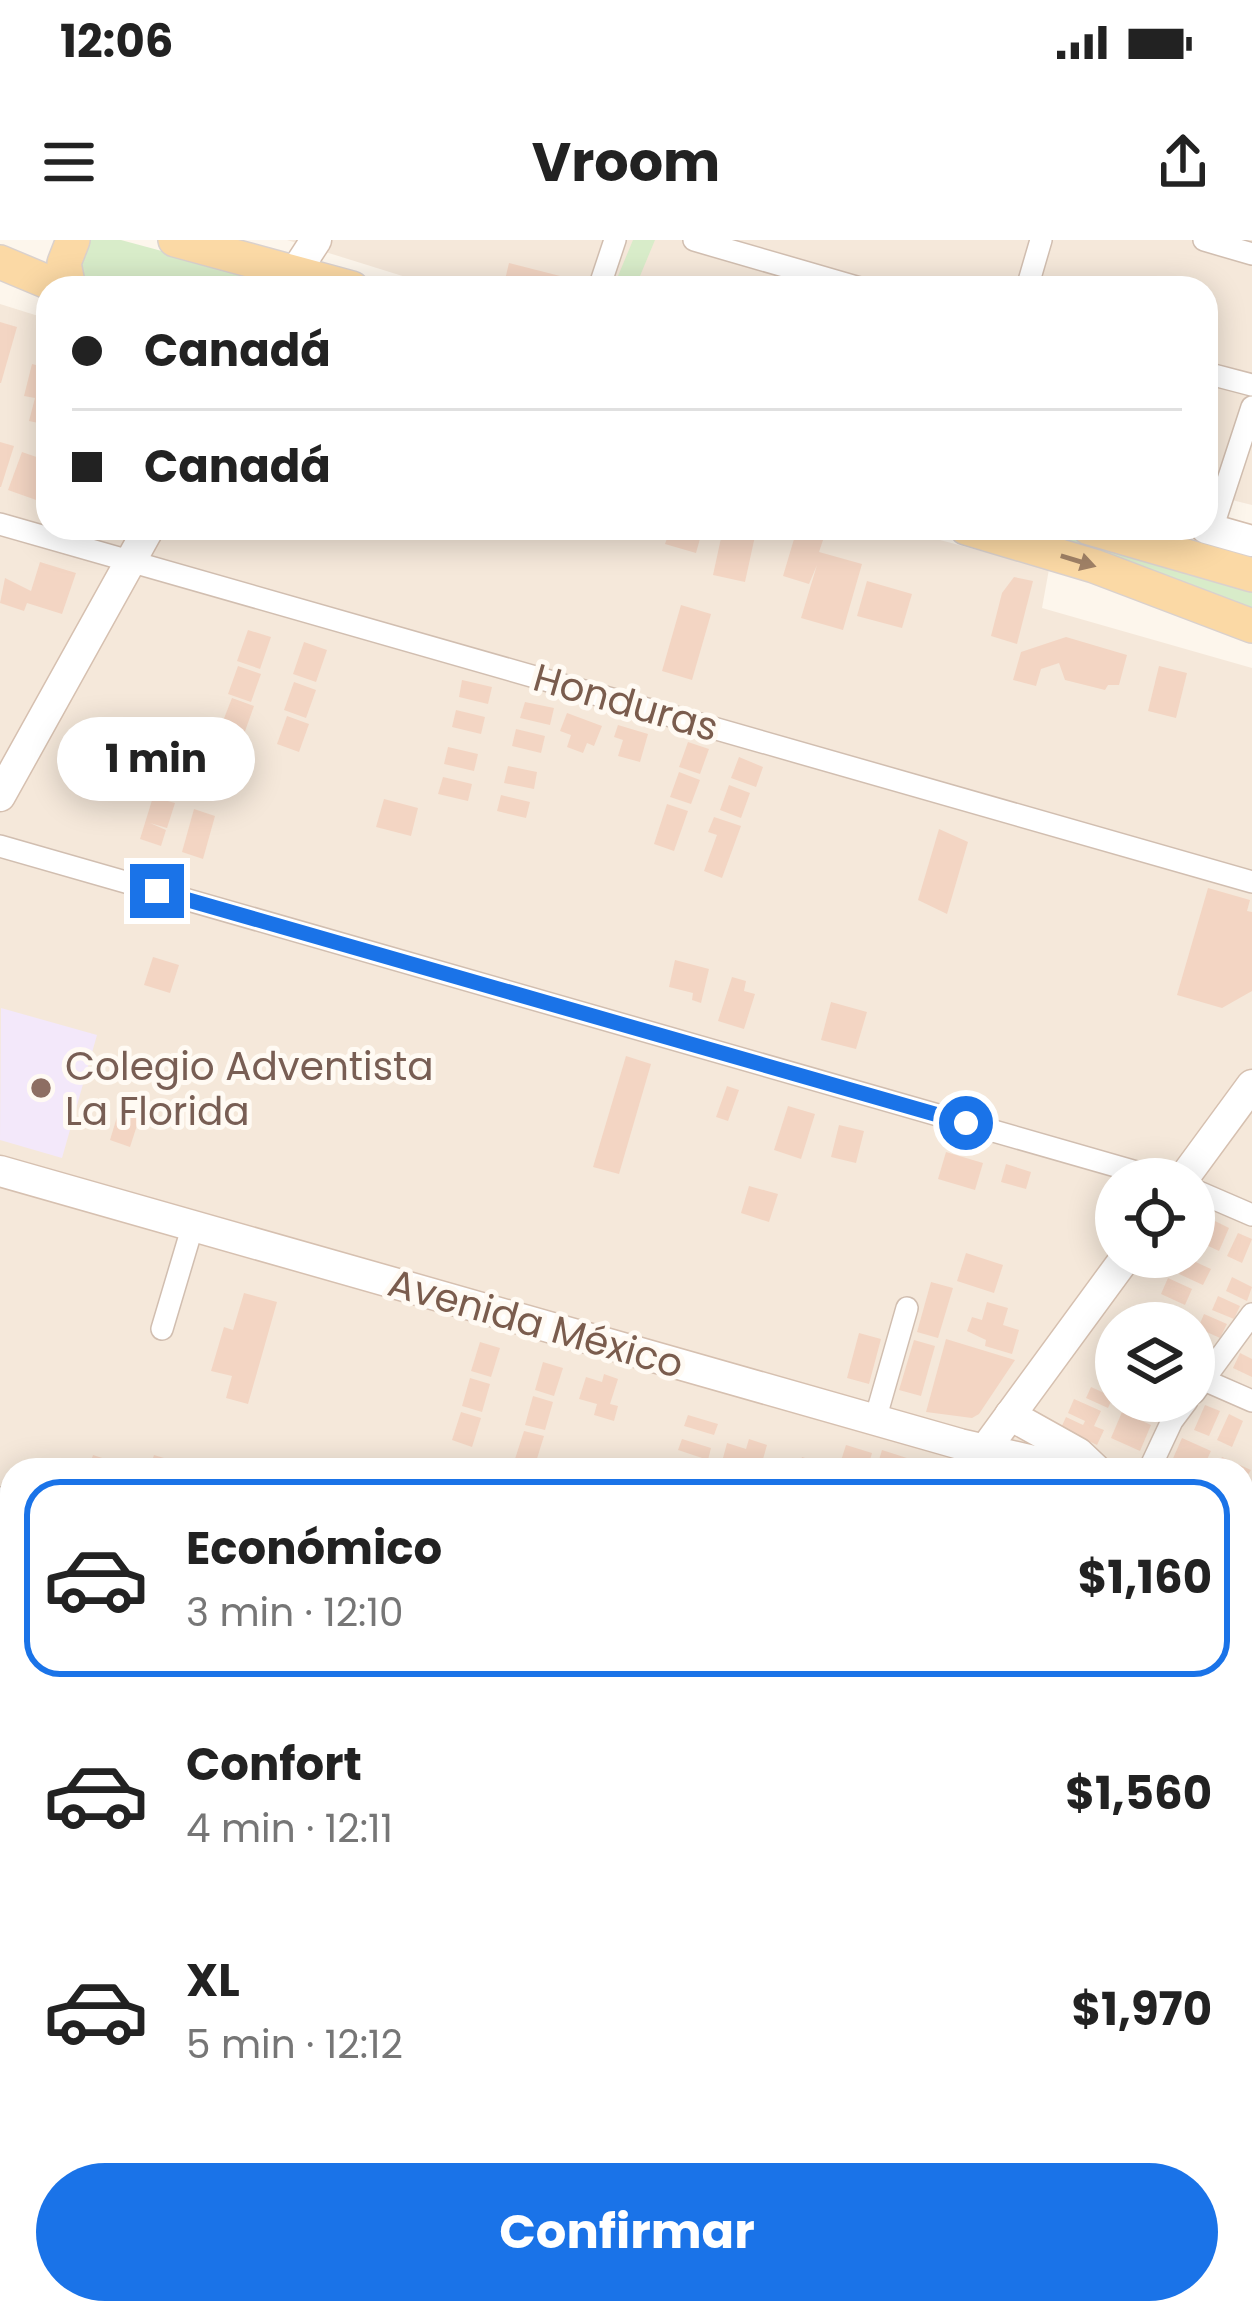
<!DOCTYPE html>
<html lang="es">
<head>
<meta charset="utf-8">
<style>
  body { margin:0; font-family:Poppins,sans-serif; background:#f2f2f2; color:#222; height:100vh; display:flex; flex-direction:column; font-size:45px; white-space:nowrap }
  * { box-sizing:border-box; margin:0 }
  p { font-size:39px; color:#767676 }
  .icon { flex:none; width:66px; height:66px; fill:none; stroke:currentColor; stroke-width:2; stroke-linecap:round; stroke-linejoin:round }
  .map { position:relative; flex:1; overflow:hidden }
  .details { position:absolute; left:0px; top:1218px; width:1254px; height:867px; display:flex; flex-direction:column; background:#fff; border-radius:36px 36px 0 0; box-shadow:0 6px 30px #0003 }
  .details>* { flex:none }
  .guide { position:absolute; left:36px; top:36px; width:1182px; height:264px; border-radius:36px; box-shadow:0 6px 30px #0003; display:grid; align-content:center; height:264px; padding:0 36px; background:#fff }
  .fabs { position:absolute; left:1095px; top:918px; display:grid; gap:24px }
  .fabs a { display:grid; place-items:center; width:120px; height:120px; border-radius:50%; background:#fff; box-shadow:0 6px 30px #0003; font-size:60px }
  .end { position:absolute; width:54px; height:54px; margin:-27px; border:15px solid #1a73e8; background:#fff; box-shadow:0 0 0 6px #fff }
  .from { border-radius:50% }
  .bubble { position:absolute; height:84px; border-radius:42px; background:#fff; box-shadow:0 6px 30px #0003; font-size:39px; font-weight:700; line-height:84px; text-align:center }
  .guide b { display:flex; align-items:center; gap:42px; height:114px; font-size:45px }
  .guide b+b { border-top:3px solid #e0e0e0 }
  .guide i { width:30px; height:30px; background:#222 }
  ul { padding:21px 0 0; list-style:none }
  li { display:flex; align-items:center; gap:36px; height:198px; margin:0 24px 18px; padding:0 12px; border:6px solid transparent; border-radius:36px }
  li div { flex:1 }
  li b { display:block; font-size:45px }
  li em { font-style:normal; font-weight:700 }
  li.active { border-color:#1a73e8 }
  li>.icon { width:108px; height:108px; stroke-width:1.5 }
  .primary-button { display:flex; gap:24px; margin-top:auto; padding:24px 36px }
  .primary-button a { flex:1; height:138px; border-radius:72px; background:#1a73e8; color:#fff; font-size:48px; font-weight:700; line-height:138px; text-align:center }
  .status { display:flex; justify-content:space-between; align-items:center; height:84px; padding:0 60px; background:#fff; direction:ltr }
  .status svg { height:33px; fill:currentColor }
  header { display:flex; justify-content:space-between; align-items:center; height:156px; padding:0 36px; background:#fff; font-size:54px; font-weight:700 }
  .map>svg:first-child { display:block }
  .residential { fill:#f5e8da; fill-rule:evenodd }
  .education { fill:#f3e8fa }
  .green { fill:#d8ecc9 }
  .building { fill:#f3d5c3 }
  .lines { fill:none; stroke-linecap:round; stroke-linejoin:round }
  .street-casing { stroke:#d1beb0; stroke-width:24 }
  .secondary-casing { stroke:#d6c0b0; stroke-width:33 }
  .primary-casing { stroke:#dad1cd; stroke-width:36 }
  .street { stroke:#fff; stroke-width:21 }
  .secondary { stroke:#fff; stroke-width:30 }
  .primary { stroke:#fbd9a5; stroke-width:33 }
  .oneway { fill:#a18267 }
  .route { stroke:#1a73e8; stroke-width:15 }
  .education-dot { fill:#8d6e63; stroke:#fffaf3; stroke-width:4.5 }
  .labels { text-anchor:middle; stroke-width:10; stroke-linejoin:round; paint-order:stroke }
  .street-label { font-size:39px; fill:#7a5c4d; stroke:#fffaf3 }
  .education-label { font-size:39px; fill:#785e54; stroke:#fffaf3; text-anchor:start }
</style>
</head>
<body>
<div class="status"><b>12:06</b><svg viewBox="0 0 49 12"><path d="M0 12V9h3v3zM5 12V6h3v6zM10 12V3h3v9zM15 12V0h3v12zM26 1h20v11H26zM47 4h2v5h-2z"/></svg></div>
<header><svg class="icon" aria-label="menu" viewBox="0 0 24 24"><path d="M4 6h16M4 12h16M4 18h16"/></svg>Vroom<svg class="icon" aria-label="share" viewBox="0 0 24 24"><path d="M12 15V3M7 8l5-5 5 5M5 13v7h14v-7"/></svg></header>
<div class="map">
<svg width="1252" height="2083" viewBox="0 0 1252 2083">
  <rect width="100%" height="100%" fill="#fdf6ec"/>
  <g class="residential">
    <path d="M287 0H1252V265L1232 260H1206V48H441Z"/>
    <path d="M0 64 48 79V288H895L1049 329 1042 368 1252 428V2083H0ZM1116 939H1194V1017H1116ZM1116 1083H1194V1161H1116ZM12 1230H1242V2073H12Z"/>
  </g>
  <path class="education" d="M1 768 97 795 62 918 0 900Z"/>
  <g class="green">
    <path d="M88 0H121L258 37 252 48H98L84 43 78 7Z"/>
    <path d="M633 0H655L635 48H613Z"/>
    <path d="M990 288H1032L1252 349V376Z"/>
    <path d="M1242 1896 1252 1902V2083H396L403 2073H1242Z"/>
  </g>
  <g class="building">
    <path d="M509 23 564 37 561 48H503Z"/>
    <path d="M0 82 17 87 1 143H0Z"/>
    <path d="M32 124 48 128V185L29 181 35 158 24 156Z"/>
    <path d="M0 202 14 206 1 247H0Z"/>
    <path d="M22 212 48 221V235L39 261 8 250Z"/>
    <path d="M676 288H703L696 313 665 304 670 290Z"/>
    <path d="M723 289 755 296 745 342 713 335Z"/>
    <path d="M797 289 824 297 819 312 862 324 843 390 801 378 817 325 809 344 783 336Z"/>
    <path d="M40 322 76 333 62 374 27 363 24 371 0 363 5 338 31 351Z"/>
    <path d="M1014 337 1033 341 1017 404 991 396 1002 353Z"/>
    <path d="M867 341 912 354 902 388 857 376Z"/>
    <path d="M681 365 711 374 692 440 662 431Z"/>
    <path d="M248 390 271 397 260 429 237 421Z"/>
    <path d="M1066 397 1127 415 1119 445H1108L1105 450 1065 440 1059 423 1041 429 1036 446 1013 440 1021 412Z"/>
    <path d="M304 402 327 410 316 442 293 434Z"/>
    <path d="M238 426 261 434 251 462 228 454Z"/>
    <path d="M1159 426 1187 433 1176 478 1148 471Z"/>
    <path d="M462 440 492 447 488 464 459 457Z"/>
    <path d="M294 442 316 450 306 478 284 470Z"/>
    <path d="M232 458 254 466 244 494 221 486Z"/>
    <path d="M525 462 554 468 550 485 520 478Z"/>
    <path d="M456 470 485 477 481 494 452 487Z"/>
    <path d="M567 473 602 486 594 506 587 503 583 513 567 507 571 495 560 491Z"/>
    <path d="M287 476 309 484 299 512 277 504Z"/>
    <path d="M618 485 648 494 640 522 618 516 623 500 614 497Z"/>
    <path d="M516 489 545 496 541 513 512 506Z"/>
    <path d="M172 494 193 500 186 525 164 519Z"/>
    <path d="M688 502 709 509 700 534 679 527Z"/>
    <path d="M212 505 234 512 221 554 200 548Z"/>
    <path d="M448 507 478 514 474 531 444 524Z"/>
    <path d="M739 517 763 527 756 547 731 538Z"/>
    <path d="M163 521 185 528 179 544 158 537Z"/>
    <path d="M508 526 537 532 534 549 504 543Z"/>
    <path d="M679 532 700 540 691 564 670 557Z"/>
    <path d="M443 537 472 544 468 561 438 554Z"/>
    <path d="M729 545 750 553 741 578 720 570Z"/>
    <path d="M501 555 530 562 526 578 497 571Z"/>
    <path d="M153 557 175 563 167 588 150 583 166 590 161 606 140 599Z"/>
    <path d="M384 559 418 568 411 596 376 587Z"/>
    <path d="M667 564 688 571 674 611 654 604Z"/>
    <path d="M194 569 215 576 203 619 182 612Z"/>
    <path d="M714 577 741 586 722 638 704 631 717 595 708 592Z"/>
    <path d="M939 589 968 602 947 674 918 660Z"/>
    <path d="M1208 648 1250 660 1247 671 1252 672V751L1222 768 1177 755Z"/>
    <path d="M153 717 179 725 170 753 144 745Z"/>
    <path d="M675 720 709 729 701 763 692 760 693 753 669 747Z"/>
    <path d="M732 737 746 741 744 751 755 754 744 789 718 781Z"/>
    <path d="M831 762 867 772 856 809 821 800Z"/>
    <path d="M626 816 651 824 619 934 593 927Z"/>
    <path d="M727 846 739 850 728 881 716 877Z"/>
    <path d="M788 866 815 874 801 919 774 910Z"/>
    <path d="M120 867 141 873 130 907 110 900Z"/>
    <path d="M839 885 864 891 856 923 831 917Z"/>
    <path d="M946 912 983 923 975 950 938 939Z"/>
    <path d="M1006 924 1031 932 1026 949 1001 942Z"/>
    <path d="M749 946 778 954 769 982 741 973Z"/>
    <path d="M1215 981 1229 988 1219 1011 1204 1004Z"/>
    <path d="M1238 993 1252 999 1242 1023 1227 1016Z"/>
    <path d="M966 1013 1003 1025 994 1053 957 1041Z"/>
    <path d="M1187 1018 1211 1029 1203 1045 1179 1034Z"/>
    <path d="M1232 1037 1252 1047 1247 1061 1226 1051Z"/>
    <path d="M1168 1038 1192 1049 1185 1065 1161 1054Z"/>
    <path d="M931 1042 953 1048 938 1098 917 1092Z"/>
    <path d="M244 1053 277 1062 248 1164 226 1158 232 1136 211 1131 224 1087 233 1090Z"/>
    <path d="M1218 1056 1240 1066 1234 1079 1212 1070Z"/>
    <path d="M987 1062 1008 1068 1003 1085 1019 1090 1012 1114 985 1106 986 1100 967 1091 972 1077 982 1080Z"/>
    <path d="M1151 1064 1174 1074 1170 1083 1144 1078Z"/>
    <path d="M1204 1074 1227 1084 1220 1098 1198 1088Z"/>
    <path d="M859 1093 881 1099 869 1144 847 1138Z"/>
    <path d="M946 1099 1015 1120 979 1174 972 1178 926 1172Z"/>
    <path d="M914 1100 935 1106 921 1156 899 1150Z"/>
    <path d="M480 1102 500 1108 491 1137 471 1131Z"/>
    <path d="M1240 1113 1252 1119V1137L1233 1128Z"/>
    <path d="M543 1122 563 1128 554 1156 535 1150Z"/>
    <path d="M1105 1125 1116 1130V1149L1098 1141Z"/>
    <path d="M604 1134 618 1139 610 1164 618 1166 614 1181 594 1175 597 1164 579 1159 586 1137 602 1142Z"/>
    <path d="M470 1138 490 1144 482 1172 462 1166Z"/>
    <path d="M1091 1147 1113 1157 1108 1168 1086 1158Z"/>
    <path d="M533 1156 553 1162 545 1190 525 1185Z"/>
    <path d="M1074 1159 1101 1171 1094 1186 1104 1190 1097 1205 1061 1188 1066 1177 1083 1185 1085 1181 1068 1173Z"/>
    <path d="M1135 1161H1158L1164 1163 1156 1180 1132 1169Z"/>
    <path d="M1205 1165 1220 1171 1209 1196 1194 1190Z"/>
    <path d="M461 1172 481 1178 472 1207 452 1200Z"/>
    <path d="M1122 1172 1151 1185 1140 1211 1111 1198Z"/>
    <path d="M1229 1174 1243 1181 1232 1207 1217 1200Z"/>
    <path d="M688 1175 718 1184 714 1195 684 1186Z"/>
    <path d="M524 1191 544 1196 535 1225 515 1219Z"/>
    <path d="M1182 1198 1211 1211 1202 1230H1186L1171 1223Z"/>
    <path d="M682 1199 711 1208 708 1220 678 1210Z"/>
    <path d="M749 1199 767 1205 760 1230H739L741 1223 723 1218 727 1203 746 1209Z"/>
    <path d="M846 1205 872 1213 867 1230H838Z"/>
    <path d="M882 1210 941 1229V1230H876Z"/>
    <path d="M93 1215 136 1229V1230H88Z"/>
    <path d="M154 1215 174 1221 171 1230H149Z"/>
    <path d="M802 1217 831 1226 830 1230H798Z"/>
    <path d="M1222 1217 1251 1230 1242 1244V1230H1216Z"/>
    <path d="M1242 1350 1252 1355V1393L1242 1388Z"/>
    <path d="M652 2073H727L740 2083H666Z"/>
    <path d="M984 2073H1050L1043 2083H977Z"/>
  </g>
  <g class="lines">
    <defs>
      <g id="street">
        <path d="M694 0 860 48"/>
        <path d="M1204 0 1252 14"/>
        <path d="M599 48 615 0"/>
        <path d="M1027 48 1041 0"/>
        <path d="M1206 133 1252 145"/>
        <path d="M0 284 1252 642"/>
        <path d="M1212 289 1252 167"/>
        <path d="M0 606 1161 939"/>
        <path d="M1194 950 1252 975"/>
        <path d="M162 1089 193 985"/>
        <path d="M1204 1140 1252 1161"/>
        <path d="M1194 1153 1252 1074"/>
        <path d="M875 1180 907 1068"/>
        <path d="M1149 1230 1172 1181 1187 1161"/>
        <path d="M0 1258 12 1262"/>
        <path d="M1242 1496 1252 1501"/>
        <path d="M1242 1579 1252 1565"/>
        <path d="M0 1581 12 1584"/>
        <path d="M1242 1783 1252 1770"/>
        <path d="M0 1904 12 1907"/>
      </g>
      <g id="secondary">
        <path d="M285 48 316 0"/>
        <path d="M1206 288 1252 301"/>
        <path d="M0 556 149 288"/>
        <path d="M0 931 960 1204 1073 1230"/>
        <path d="M1183 939 1252 845"/>
        <path d="M1010 1175 1078 1213 1096 1230"/>
        <path d="M970 1230 1126 1017"/>
        <path d="M1242 1296 1252 1300"/>
        <path d="M337 2083 344 2073"/>
        <path d="M365 2083 373 2073"/>
      </g>
      <g id="primary">
        <path d="M175 0 352 48"/>
        <path d="M0 22 62 48"/>
        <path d="M69 48 64 23 73 0"/>
        <path d="M966 288 1094 326 1252 386"/>
        <path d="M1089 288 1252 335"/>
      </g>
    </defs>
    <use href="#street" class="street-casing"/>
    <use href="#secondary" class="secondary-casing"/>
    <use href="#primary" class="primary-casing"/>
    <use href="#street" class="street"/>
    <use href="#secondary" class="secondary"/>
    <use href="#primary" class="primary"/>
  </g>
  <defs><path id="oneway-solid" d="M-6-.8H1V-3.2L6.5 0L1 3.2V.8H-6Z" transform="scale(3)"/></defs>
  <use class="oneway" href="#oneway-solid" transform="translate(1078 321) rotate(17)"/>
  <g class="lines">
    <path class="route" d="M157 651 966 883"/>
  </g>
  <circle class="education-dot" cx="41" cy="848" r="12"/>
  <g class="labels">
    <g class="street-label">
      <text transform="translate(626 462) rotate(16)" y="14">Honduras</text>
      <text transform="translate(536 1083) rotate(16)" y="14">Avenida México</text>
    </g>
    <g class="education-label">
      <text x="65" y="840">Colegio Adventista<tspan x="65" dy="45">La Florida</tspan></text>
    </g>
  </g>
</svg>
<div class="fabs">
<a><svg class="icon" aria-label="locate" viewBox="0 0 24 24"><circle cx="12" cy="12" r="6"/><path d="M12 2v4M12 18v4M2 12h4M18 12h4"/></svg></a>
<a><svg class="icon" aria-label="layers" viewBox="0 0 24 24"><path d="M12 4l9 5-9 5-9-5zM3 14l9 5 9-5"/></svg></a>
</div>
<i class="end from" style="left:966px;top:883px"></i>
<i class="end" style="left:157px;top:651px"></i>
<div class="bubble" style="left:57px;top:477px;width:198px">1 min</div>
<div class="guide">
<b><i class="from"></i>Canadá</b>
<b><i></i>Canadá</b>
</div>
<section class="details">
<ul>
<li class="active"><svg class="icon" aria-label="car" viewBox="0 0 24 24"><path d="M5 17H2v-5l4-1 3-4h7l3 4 3 1v5h-3M9 17h6M6 11h13"/><circle cx="7" cy="17" r="2"/><circle cx="17" cy="17" r="2"/></svg><div><b>Económico</b><p>3 min · 12:10</p></div><em>$1,160</em></li>
<li><svg class="icon" aria-label="car" viewBox="0 0 24 24"><path d="M5 17H2v-5l4-1 3-4h7l3 4 3 1v5h-3M9 17h6M6 11h13"/><circle cx="7" cy="17" r="2"/><circle cx="17" cy="17" r="2"/></svg><div><b>Confort</b><p>4 min · 12:11</p></div><em>$1,560</em></li>
<li><svg class="icon" aria-label="car" viewBox="0 0 24 24"><path d="M5 17H2v-5l4-1 3-4h7l3 4 3 1v5h-3M9 17h6M6 11h13"/><circle cx="7" cy="17" r="2"/><circle cx="17" cy="17" r="2"/></svg><div><b>XL</b><p>5 min · 12:12</p></div><em>$1,970</em></li>
</ul>
<div class="primary-button"><a>Confirmar</a></div>
</section>
</div>
</body>
</html>
